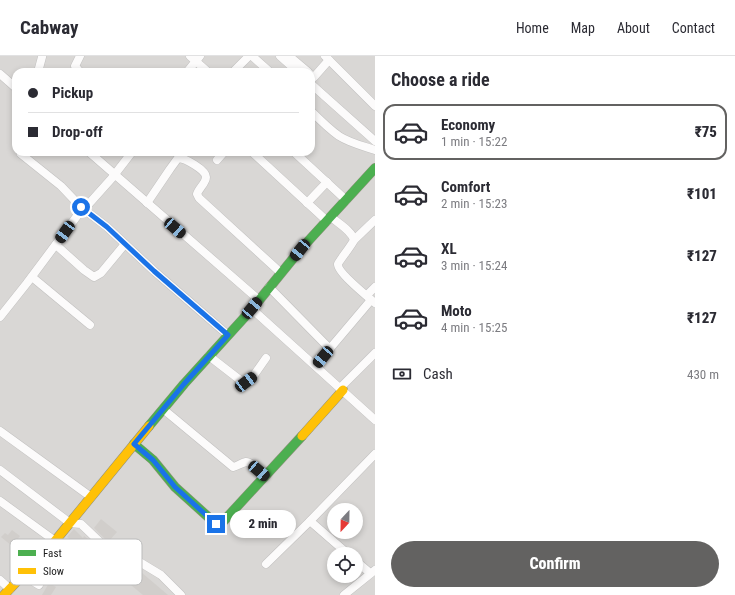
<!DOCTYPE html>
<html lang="en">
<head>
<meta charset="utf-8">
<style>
  body { margin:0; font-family:"Roboto Condensed",sans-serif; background:#f2f2f3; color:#2b2b33; height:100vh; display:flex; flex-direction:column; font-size:15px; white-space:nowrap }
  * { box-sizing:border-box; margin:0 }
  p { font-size:13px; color:#7c7c81 }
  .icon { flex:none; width:22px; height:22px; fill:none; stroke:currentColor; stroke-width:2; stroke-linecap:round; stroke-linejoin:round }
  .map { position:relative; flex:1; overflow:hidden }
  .side { display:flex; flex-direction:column; background:#fff; width:360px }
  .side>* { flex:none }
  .guide { position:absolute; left:12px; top:12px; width:303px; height:88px; border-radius:12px; box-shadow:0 2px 6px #0003; display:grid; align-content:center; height:88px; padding:0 16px; background:#fff }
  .needle { width:26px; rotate:202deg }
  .buttons { position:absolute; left:327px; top:447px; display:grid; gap:8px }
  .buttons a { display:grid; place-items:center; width:36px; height:36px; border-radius:50%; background:#fff; box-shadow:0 2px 6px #0003; font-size:20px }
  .end { position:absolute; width:18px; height:18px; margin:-9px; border:5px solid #1a73e8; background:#fff; box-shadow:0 0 0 2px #fff }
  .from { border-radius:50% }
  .bubble { position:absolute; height:28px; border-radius:14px; background:#fff; box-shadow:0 2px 6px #0003; font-size:13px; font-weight:800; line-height:28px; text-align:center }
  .car { position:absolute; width:12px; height:24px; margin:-12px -6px; border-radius:5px; box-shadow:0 0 3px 1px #0007; background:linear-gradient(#222 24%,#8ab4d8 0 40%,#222 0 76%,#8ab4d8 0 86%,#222 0) }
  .guide b { display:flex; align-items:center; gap:14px; height:38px; font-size:15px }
  .guide b+b { border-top:1px solid #e1e1e2 }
  .guide i { width:10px; height:10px; background:#2b2b33 }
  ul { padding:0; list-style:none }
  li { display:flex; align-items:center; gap:12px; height:56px; margin:0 8px 6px; padding:0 8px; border:2px solid transparent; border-radius:12px }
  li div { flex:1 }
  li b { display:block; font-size:15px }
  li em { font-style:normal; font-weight:800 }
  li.selected { border-color:#636261 }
  li>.icon { width:36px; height:36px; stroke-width:1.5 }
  h2 { padding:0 16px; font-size:18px; line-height:48px }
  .pay { display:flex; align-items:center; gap:10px; height:44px; padding:0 16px; font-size:15px }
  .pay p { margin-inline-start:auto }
  .primary-button { display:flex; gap:8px; margin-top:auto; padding:8px 16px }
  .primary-button a { flex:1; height:46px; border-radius:24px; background:#636261; color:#fff; font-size:16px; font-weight:800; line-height:46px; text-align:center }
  header { display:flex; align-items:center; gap:24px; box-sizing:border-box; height:56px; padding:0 20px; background:#fff; border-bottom:1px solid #e1e1e2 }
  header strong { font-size:19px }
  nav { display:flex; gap:22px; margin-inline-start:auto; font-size:14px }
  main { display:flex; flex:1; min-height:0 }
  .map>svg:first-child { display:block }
  .residential { fill:#d9d7d5; fill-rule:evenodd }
  .building { fill:#d1cecb }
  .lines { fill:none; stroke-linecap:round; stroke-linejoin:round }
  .street-casing { stroke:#c2c1c0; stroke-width:9 }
  .fast-casing { stroke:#91917d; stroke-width:10 }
  .slow-casing { stroke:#91917d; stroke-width:10 }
  .street { stroke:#fcfbfb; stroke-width:8 }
  .fast { stroke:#4caf50; stroke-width:9 }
  .slow { stroke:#ffc107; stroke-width:9 }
  .route { stroke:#1a73e8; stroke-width:5 }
  .key { fill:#fff; stroke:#bbb; stroke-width:1 }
  .key-label { font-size:11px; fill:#1b1b1b }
</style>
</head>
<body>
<header>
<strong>Cabway</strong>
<nav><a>Home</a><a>Map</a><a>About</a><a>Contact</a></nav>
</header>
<main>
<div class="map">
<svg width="375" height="539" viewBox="0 0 375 539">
  <rect width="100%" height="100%" fill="#eae7e4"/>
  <path class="residential" d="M0 0H375V539H0ZM16 16H311V96H16ZM334 454H356V476H334ZM334 498H356V520H334Z"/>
  <g class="building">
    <path d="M101 463 117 476 108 486 94 472Z"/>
    <path d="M74 473 83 482 84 480 93 487 84 499 74 492 77 489 67 481Z"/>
    <path d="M12 474 20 480 12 490 1 481 5 477 8 479Z"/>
    <path d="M135 511 168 539H143L125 524Z"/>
    <path d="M49 527 56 531 51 539H42Z"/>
  </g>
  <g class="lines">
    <defs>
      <g id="street">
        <path d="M190 0 208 16"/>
        <path d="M252 0 270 16"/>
        <path d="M280 0 298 16"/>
        <path d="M289 0 308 16"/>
        <path d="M325 0 375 50"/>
        <path d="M38 16 42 1"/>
        <path d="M80 16 75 10 80 0"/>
        <path d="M187 16 200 0"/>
        <path d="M233 16 249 0"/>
        <path d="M0 18 16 32"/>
        <path d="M311 19 314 21 329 4"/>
        <path d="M311 28 375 85"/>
        <path d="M311 55C320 64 329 73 339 80 350 87 363 90 375 94"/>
        <path d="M89 96 259 244"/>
        <path d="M252 96 327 165"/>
        <path d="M294 96 346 144"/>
        <path d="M21 98 61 130 81 151 107 171 154 215 228 279"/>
        <path d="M217 104 224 96"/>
        <path d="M147 147 170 113 178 102C185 102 206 114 206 121 206 127 199 132 197 138L199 142 281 217"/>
        <path d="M307 147 327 126"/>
        <path d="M85 154 86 151 112 122 132 96"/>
        <path d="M331 161C338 167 352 175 354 184 352 189 339 205 338 208 337 216 368 241 375 247"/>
        <path d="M354 184 375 164"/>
        <path d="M56 189 84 214 94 221 101 217 125 188"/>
        <path d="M32 221 90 269"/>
        <path d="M269 231 330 293"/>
        <path d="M367 239 375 231"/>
        <path d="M252 253 375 364"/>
        <path d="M0 261 27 227 83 152"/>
        <path d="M209 300 240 324 245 326 252 322 266 302"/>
        <path d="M316 309 371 244"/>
        <path d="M340 332 375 297"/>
        <path d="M163 353 233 411C238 410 241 407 246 406 252 406 261 416 266 420"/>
        <path d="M0 375 91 441"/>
        <path d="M0 414 70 467 81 468 102 488 103 494C110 496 116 494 123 496L161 519 181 539"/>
        <path d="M0 445 55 485"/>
        <path d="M310 465 348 498"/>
        <path d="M356 505 370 517"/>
        <path d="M266 508 310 465 375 398"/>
        <path d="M23 519 39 529"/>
        <path d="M0 524 10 533"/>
        <path d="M344 539 375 514"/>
      </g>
      <g id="fast">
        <path d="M149 370 184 328 252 253 300 194 375 112"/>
        <path d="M134 388 153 404 175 431 216 468 220 469 302 380"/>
      </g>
      <g id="slow">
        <path d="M302 380 343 334"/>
        <path d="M4 539 55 485 149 370"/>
      </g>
    </defs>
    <use href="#street" class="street-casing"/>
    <use href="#fast" class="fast-casing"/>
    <use href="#slow" class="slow-casing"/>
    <use href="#street" class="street"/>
    <use href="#fast" class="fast"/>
    <use href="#slow" class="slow"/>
  </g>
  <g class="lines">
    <path class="route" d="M81 151 107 171 154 215 228 279 184 328 134 388 153 404 175 431 216 468"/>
  </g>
  <rect x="10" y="483" width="132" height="46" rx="6" class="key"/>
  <rect x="18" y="494" width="18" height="6" fill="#4caf50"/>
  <rect x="18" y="512" width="18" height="6" fill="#ffc107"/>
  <g class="key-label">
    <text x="43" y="501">Fast</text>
    <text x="43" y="519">Slow</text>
  </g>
</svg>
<div class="buttons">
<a><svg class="needle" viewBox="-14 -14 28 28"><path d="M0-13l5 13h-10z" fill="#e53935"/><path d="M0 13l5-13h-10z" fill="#7c7c81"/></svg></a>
<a><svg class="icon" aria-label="locate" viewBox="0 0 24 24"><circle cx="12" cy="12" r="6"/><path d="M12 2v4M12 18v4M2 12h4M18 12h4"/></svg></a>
</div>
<i class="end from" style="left:81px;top:151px"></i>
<i class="end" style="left:216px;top:468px"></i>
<div class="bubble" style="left:230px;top:454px;width:66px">2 min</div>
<i class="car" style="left:175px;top:172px;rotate:131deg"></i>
<i class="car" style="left:65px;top:176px;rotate:216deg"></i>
<i class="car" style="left:300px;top:194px;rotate:219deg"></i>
<i class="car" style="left:252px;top:252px;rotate:40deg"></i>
<i class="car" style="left:323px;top:301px;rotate:220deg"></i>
<i class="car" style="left:246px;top:326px;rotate:53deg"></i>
<i class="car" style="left:259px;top:415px;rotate:131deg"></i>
<div class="guide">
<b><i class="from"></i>Pickup</b>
<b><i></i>Drop-off</b>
</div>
</div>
<section class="side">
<h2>Choose a ride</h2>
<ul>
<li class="selected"><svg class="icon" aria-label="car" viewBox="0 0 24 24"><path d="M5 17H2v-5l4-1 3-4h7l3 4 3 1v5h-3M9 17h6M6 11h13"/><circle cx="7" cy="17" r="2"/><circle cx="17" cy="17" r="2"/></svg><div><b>Economy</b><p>1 min · 15:22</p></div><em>₹75</em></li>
<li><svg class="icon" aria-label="car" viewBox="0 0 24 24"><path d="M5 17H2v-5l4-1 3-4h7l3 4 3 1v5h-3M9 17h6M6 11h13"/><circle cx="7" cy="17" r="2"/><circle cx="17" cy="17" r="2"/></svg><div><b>Comfort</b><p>2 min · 15:23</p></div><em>₹101</em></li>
<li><svg class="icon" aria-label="car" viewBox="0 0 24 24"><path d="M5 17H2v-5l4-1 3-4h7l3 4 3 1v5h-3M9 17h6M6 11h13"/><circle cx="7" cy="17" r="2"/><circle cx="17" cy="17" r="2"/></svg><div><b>XL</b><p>3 min · 15:24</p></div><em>₹127</em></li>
<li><svg class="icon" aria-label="car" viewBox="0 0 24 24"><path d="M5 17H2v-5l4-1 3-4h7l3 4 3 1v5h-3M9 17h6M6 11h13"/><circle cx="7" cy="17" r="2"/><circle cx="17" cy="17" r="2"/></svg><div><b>Moto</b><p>4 min · 15:25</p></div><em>₹127</em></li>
</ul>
<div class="pay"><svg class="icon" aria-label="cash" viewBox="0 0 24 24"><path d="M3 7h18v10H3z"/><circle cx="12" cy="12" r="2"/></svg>Cash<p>430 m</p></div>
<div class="primary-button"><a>Confirm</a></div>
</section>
</main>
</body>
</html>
